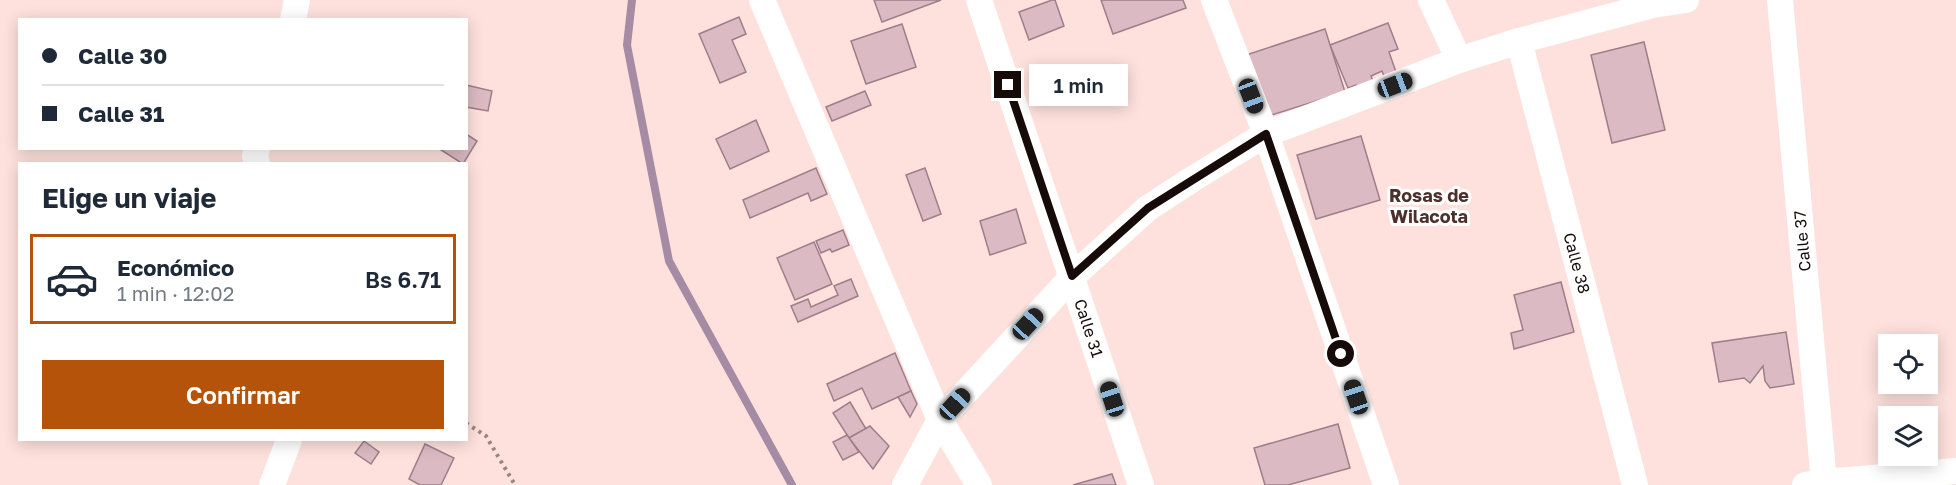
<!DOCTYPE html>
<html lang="es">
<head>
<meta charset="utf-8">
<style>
  body { margin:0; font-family:"Golos Text",sans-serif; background:#f6f6f7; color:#1f2937; height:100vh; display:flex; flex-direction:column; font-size:22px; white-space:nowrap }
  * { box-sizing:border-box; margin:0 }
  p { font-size:20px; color:#747a83 }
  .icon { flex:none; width:33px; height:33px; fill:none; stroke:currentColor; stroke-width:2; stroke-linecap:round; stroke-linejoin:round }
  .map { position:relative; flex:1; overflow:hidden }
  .panel { position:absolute; left:18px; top:162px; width:450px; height:279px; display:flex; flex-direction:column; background:#fff; border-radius:0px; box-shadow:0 3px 15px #0003 }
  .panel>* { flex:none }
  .top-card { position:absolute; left:18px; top:18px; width:450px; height:132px; border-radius:0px; box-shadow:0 3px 15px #0003; display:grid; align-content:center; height:132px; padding:0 24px; background:#fff }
  .controls { position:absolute; left:1878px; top:334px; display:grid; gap:12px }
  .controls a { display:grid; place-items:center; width:60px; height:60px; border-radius:0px; background:#fff; box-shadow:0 3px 15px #0003; font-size:30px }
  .end { position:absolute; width:27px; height:27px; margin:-14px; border:8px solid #160b09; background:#fff; box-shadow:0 0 0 3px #fff }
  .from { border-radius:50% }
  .bubble { position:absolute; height:42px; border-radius:0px; background:#fff; box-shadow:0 3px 15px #0003; font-size:20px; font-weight:600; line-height:42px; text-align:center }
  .car { position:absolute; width:18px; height:36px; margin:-18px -9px; border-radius:8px; box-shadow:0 0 4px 2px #0007; background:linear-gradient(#222 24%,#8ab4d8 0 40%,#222 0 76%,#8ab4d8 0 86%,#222 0) }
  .top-card b { display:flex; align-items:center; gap:21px; height:57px; font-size:22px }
  .top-card b+b { border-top:2px solid #e0e1e3 }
  .top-card i { width:15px; height:15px; background:#1f2937 }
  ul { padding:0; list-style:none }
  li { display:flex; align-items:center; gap:18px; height:90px; margin:0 12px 9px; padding:0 12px; border:3px solid transparent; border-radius:0px }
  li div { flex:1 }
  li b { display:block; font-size:22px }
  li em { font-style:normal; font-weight:600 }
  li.selected { border-color:#b45309 }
  li>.icon { width:54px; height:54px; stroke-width:1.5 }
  h2 { padding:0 24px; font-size:27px; line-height:72px }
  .action { display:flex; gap:12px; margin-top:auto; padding:12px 24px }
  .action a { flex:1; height:69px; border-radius:0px; background:#b45309; color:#fff; font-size:24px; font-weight:600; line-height:69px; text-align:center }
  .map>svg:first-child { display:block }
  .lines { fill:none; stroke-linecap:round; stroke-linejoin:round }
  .stream { stroke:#a58ba3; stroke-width:8 }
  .building { fill:#dcbac4; stroke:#9e7e88; stroke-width:1.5 }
  .path { stroke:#998480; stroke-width:4; stroke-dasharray:3 4.5; stroke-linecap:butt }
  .minor { stroke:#fff; stroke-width:26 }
  .route { stroke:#160b09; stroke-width:8 }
  .labels { text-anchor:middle; stroke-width:6; stroke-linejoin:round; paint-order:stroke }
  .street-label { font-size:16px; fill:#160b09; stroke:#fff }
  .neighbourhood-label { font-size:18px; font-weight:bold; fill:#4c302c; stroke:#fff }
</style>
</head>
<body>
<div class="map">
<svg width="1956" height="485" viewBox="0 0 1956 485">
  <rect width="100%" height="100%" fill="#fee1dc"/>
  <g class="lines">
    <path class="stream" d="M632 0 627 45 669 261 792 485"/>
  </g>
  <g class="building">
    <path d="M874 0H941L882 22Z"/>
    <path d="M1052 0H1055L1064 26 1029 40 1019 12Z"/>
    <path d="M1101 0H1183L1186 8 1113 34Z"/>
    <path d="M739 17 746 34 732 40 746 72 720 83 699 34Z"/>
    <path d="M1388 23 1398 49 1389 52 1396 72 1384 76 1382 71 1371 76 1373 81 1356 87V85L1348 88 1330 45Z"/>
    <path d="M902 24 916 67 866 84 851 41Z"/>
    <path d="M1325 29 1345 92 1265 117 1246 55Z"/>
    <path d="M1644 42 1665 130 1612 143 1591 55Z"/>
    <path d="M466 85 492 91 488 111 466 107Z"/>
    <path d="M865 91 871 105 832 121 826 107Z"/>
    <path d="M756 120 769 151 730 169 716 139Z"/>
    <path d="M466 134 477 141 463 164 438 148H466Z"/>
    <path d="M1361 136 1380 200 1316 219 1297 155Z"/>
    <path d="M816 168 827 194 811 201 808 193 750 218 743 200Z"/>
    <path d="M925 168 941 214 923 221 906 175Z"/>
    <path d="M1016 209 1026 243 990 255 980 221Z"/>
    <path d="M843 230 849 245 832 252 830 249 821 253 816 241Z"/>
    <path d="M814 242 832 284 795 300 777 258Z"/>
    <path d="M851 279 858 296 798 322 791 306 808 299 811 307 838 295 834 286Z"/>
    <path d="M1561 282 1574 332 1514 349 1511 333 1523 330 1514 295Z"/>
    <path d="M1786 332 1794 384 1770 388 1765 381 1763 366 1750 383 1744 378 1719 382 1712 343Z"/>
    <path d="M895 353 911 391 872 409 862 388 834 401 827 384Z"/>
    <path d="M911 391 917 404 910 417 898 397Z"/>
    <path d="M850 402 866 429 849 438 833 413Z"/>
    <path d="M1338 424 1350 468 1288 485H1265L1254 448Z"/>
    <path d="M870 426 889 446 873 469 849 438Z"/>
    <path d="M847 435 859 452 843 460 833 442Z"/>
    <path d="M364 441 379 452 371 464 355 453Z"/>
    <path d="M425 444 454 458 441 485H420L409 479Z"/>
    <path d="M1112 474 1116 485H1073Z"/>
  </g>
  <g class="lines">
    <path class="path" d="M466 423 486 436 515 485"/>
    <g class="minor">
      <path d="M762 0 940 420 979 485"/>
      <path d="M979 0 1141 485"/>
      <path d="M1214 0 1266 134 1386 485"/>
      <path d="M1431 0 1459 60"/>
      <path d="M1780 0 1824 482"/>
      <path d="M293 20 297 0"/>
      <path d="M1519 41 1635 485"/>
      <path d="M257 164 255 156 257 148"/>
      <path d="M272 485 289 440"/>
      <path d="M905 485 940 420 1073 276 1148 208 1191 180 1266 134 1459 60 1519 41 1653 5 1686 0"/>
      <path d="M1805 485 1824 482 1956 471"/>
    </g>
  </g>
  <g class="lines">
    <path class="route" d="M1008 85 1072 276 1148 208 1266 134 1341 354"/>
  </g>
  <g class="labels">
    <g class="street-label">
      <text transform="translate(1802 241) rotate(-95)" y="6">Calle 37</text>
      <text transform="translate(1577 263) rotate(75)" y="6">Calle 38</text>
      <text transform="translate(1089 328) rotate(72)" y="6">Calle 31</text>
    </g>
    <g class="neighbourhood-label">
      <text x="1429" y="202">Rosas de<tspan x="1429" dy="21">Wilacota</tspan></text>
    </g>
  </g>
</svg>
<div class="controls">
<a><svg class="icon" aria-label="locate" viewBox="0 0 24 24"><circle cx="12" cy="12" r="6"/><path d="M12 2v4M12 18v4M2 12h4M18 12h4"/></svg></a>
<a><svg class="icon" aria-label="layers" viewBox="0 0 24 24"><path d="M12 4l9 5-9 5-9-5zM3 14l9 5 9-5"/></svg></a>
</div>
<i class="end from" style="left:1341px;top:354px"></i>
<i class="end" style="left:1008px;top:85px"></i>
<div class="bubble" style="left:1029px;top:64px;width:99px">1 min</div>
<i class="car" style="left:1395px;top:85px;rotate:69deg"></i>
<i class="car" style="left:1251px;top:96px;rotate:159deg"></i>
<i class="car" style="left:1028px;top:324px;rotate:43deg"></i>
<i class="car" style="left:1356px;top:397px;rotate:341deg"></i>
<i class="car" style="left:1112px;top:399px;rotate:342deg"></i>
<i class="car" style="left:955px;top:404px;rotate:43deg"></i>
<div class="top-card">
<b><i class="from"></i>Calle 30</b>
<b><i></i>Calle 31</b>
</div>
<section class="panel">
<h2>Elige un viaje</h2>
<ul>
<li class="selected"><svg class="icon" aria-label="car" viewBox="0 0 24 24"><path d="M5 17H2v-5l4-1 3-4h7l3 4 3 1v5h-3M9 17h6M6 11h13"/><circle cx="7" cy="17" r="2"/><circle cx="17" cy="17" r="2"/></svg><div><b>Económico</b><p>1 min · 12:02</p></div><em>Bs 6.71</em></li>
</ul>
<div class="action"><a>Confirmar</a></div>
</section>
</div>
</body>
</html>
